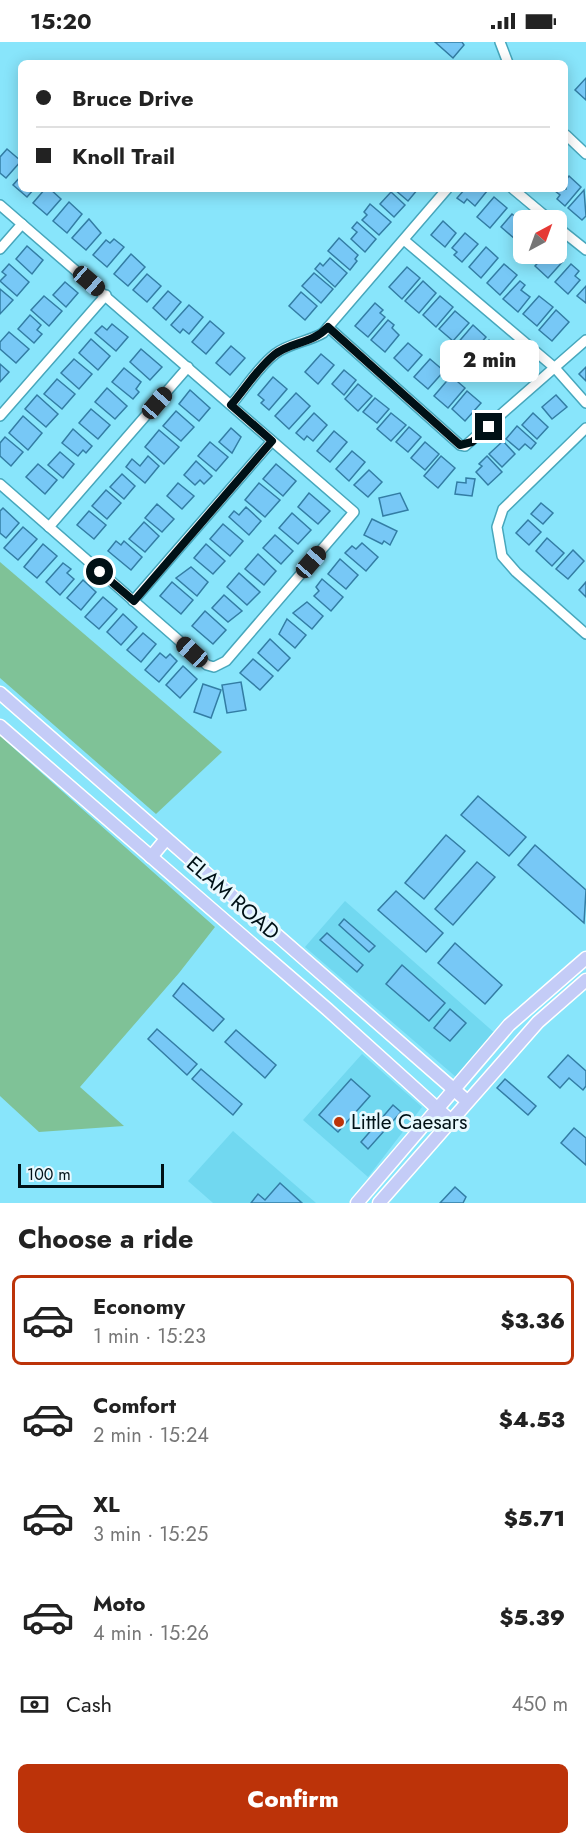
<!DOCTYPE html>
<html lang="en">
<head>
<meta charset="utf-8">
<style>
  body { margin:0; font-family:Jost,sans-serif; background:#f2f2f2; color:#222; height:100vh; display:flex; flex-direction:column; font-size:22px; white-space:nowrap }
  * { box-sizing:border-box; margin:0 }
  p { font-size:20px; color:#767676 }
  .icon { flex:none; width:33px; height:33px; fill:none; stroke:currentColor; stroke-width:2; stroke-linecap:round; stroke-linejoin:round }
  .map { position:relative; height:1161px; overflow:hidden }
  .side { display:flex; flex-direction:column; background:#fff; flex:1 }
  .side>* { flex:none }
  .banner { position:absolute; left:18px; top:18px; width:550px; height:132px; border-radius:9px; box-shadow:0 3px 15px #0003; display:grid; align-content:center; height:132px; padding:0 18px; background:#fff }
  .needle { width:39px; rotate:41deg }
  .fabs { position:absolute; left:513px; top:168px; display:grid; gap:12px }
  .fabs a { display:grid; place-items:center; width:54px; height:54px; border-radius:9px; background:#fff; box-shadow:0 3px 15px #0003; font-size:30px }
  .scale { position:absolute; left:18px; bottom:15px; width:146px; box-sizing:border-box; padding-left:6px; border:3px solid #001116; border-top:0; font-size:16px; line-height:21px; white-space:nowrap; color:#001116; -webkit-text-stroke:4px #e8f9fe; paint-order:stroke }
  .end { position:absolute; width:27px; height:27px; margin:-14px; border:8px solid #001116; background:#fff; box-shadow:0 0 0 3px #fff }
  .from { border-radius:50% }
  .bubble { position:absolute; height:42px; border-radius:9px; background:#fff; box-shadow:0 3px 15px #0003; font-size:20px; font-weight:800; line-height:42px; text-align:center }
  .car { position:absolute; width:18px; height:36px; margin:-18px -9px; border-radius:8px; box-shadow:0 0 4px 2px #0007; background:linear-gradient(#222 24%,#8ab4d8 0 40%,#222 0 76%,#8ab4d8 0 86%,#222 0) }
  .banner b { display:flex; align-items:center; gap:21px; height:57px; font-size:22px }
  .banner b+b { border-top:2px solid #e0e0e0 }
  .banner i { width:15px; height:15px; background:#222 }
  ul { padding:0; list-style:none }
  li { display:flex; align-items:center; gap:18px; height:90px; margin:0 12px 9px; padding:0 6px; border:3px solid transparent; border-radius:9px }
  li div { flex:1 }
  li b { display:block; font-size:22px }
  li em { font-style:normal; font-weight:800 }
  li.selected { border-color:#bc3309 }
  li>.icon { width:54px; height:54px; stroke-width:1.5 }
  h2 { padding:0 18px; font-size:27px; line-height:72px }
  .pay { display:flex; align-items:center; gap:15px; height:66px; padding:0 18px; font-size:22px }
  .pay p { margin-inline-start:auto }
  .button { display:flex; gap:12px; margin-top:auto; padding:12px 18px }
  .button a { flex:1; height:69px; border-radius:9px; background:#bc3309; color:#fff; font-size:24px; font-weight:800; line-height:69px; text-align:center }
  .status { display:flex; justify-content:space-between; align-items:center; height:42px; padding:0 30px; background:#fff; direction:ltr }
  .status svg { height:16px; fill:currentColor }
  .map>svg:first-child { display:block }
  .built { fill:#71d8f0 }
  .green { fill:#7fc297 }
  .building { fill:#77c8f6; stroke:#337da4; stroke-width:1.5 }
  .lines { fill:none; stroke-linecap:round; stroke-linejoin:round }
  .minor-casing { stroke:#47a7bc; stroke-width:12 }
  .major-casing { stroke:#fff; stroke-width:15 }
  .minor { stroke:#fff; stroke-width:9 }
  .major { stroke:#c4ccf7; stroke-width:12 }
  .route { stroke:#001116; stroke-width:8 }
  .poi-dot { fill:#bc3309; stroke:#e8f9fe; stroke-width:2 }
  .labels { text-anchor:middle; stroke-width:6; stroke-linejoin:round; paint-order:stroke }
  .street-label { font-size:21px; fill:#001116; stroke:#e8f9fe }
  .poi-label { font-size:21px; fill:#001116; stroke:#e8f9fe; text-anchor:start }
</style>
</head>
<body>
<div class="status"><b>15:20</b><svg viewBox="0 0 49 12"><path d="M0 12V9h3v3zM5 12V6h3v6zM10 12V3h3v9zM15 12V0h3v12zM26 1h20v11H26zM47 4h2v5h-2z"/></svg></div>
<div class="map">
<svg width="586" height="1161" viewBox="0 0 586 1161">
  <rect width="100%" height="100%" fill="#88e5fb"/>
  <g class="built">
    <path d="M345 859 497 993 456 1035 305 905Z"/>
    <path d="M362 1012 422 1065 368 1135 303 1078Z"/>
    <path d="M233 1089 316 1161H213L188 1139Z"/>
  </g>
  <g class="green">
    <path d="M0 520 222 710 156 772 0 636Z"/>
    <path d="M0 694 215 885 179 931 80 1045 124 1084 39 1090 0 1054Z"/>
  </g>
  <g class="building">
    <path d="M435 0H462L464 3 453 16Z"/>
    <path d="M586 36V58L575 48Z"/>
    <path d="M7 107 21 119 6 136 0 131V115Z"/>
    <path d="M21 134V147H34L27 155 13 143Z"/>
    <path d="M569 134 581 145 565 164 557 157 560 153 555 149 566 147V138Z"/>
    <path d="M45 147H50L61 157 47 173 33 161Z"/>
    <path d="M394 147H418L408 159Z"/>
    <path d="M465 147H485L487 149 475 164 467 157 464 161 457 156Z"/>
    <path d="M584 148 586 174 582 178 568 166Z"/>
    <path d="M391 150 405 163 394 175 380 162Z"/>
    <path d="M494 155 507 166 490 186 477 175Z"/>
    <path d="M69 160 82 172 67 191 53 179Z"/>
    <path d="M370 162 391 180 379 193 362 178 367 173 364 170Z"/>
    <path d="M512 172 524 182V187L515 197 501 185Z"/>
    <path d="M89 177 101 191 86 208 72 196Z"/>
    <path d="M443 179 456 191 445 205 431 193Z"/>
    <path d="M357 180 376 197 365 210 351 197 357 190 352 186Z"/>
    <path d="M465 191 478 202 462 220 454 213 457 210 452 206Z"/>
    <path d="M339 196 358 213 355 217 357 219 350 228 328 209Z"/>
    <path d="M114 197 124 205 107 225 93 213 106 198 110 201Z"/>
    <path d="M27 204 43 218 32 232 16 217Z"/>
    <path d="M486 205 498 216 481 236 469 225Z"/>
    <path d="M556 209 565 217 548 236 535 224 546 212H556Z"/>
    <path d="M131 212 145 225 128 244 114 232Z"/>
    <path d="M330 216 347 231 335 245 315 227 320 221 323 224Z"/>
    <path d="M9 222 29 240 17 254 0 239 6 233 2 230Z"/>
    <path d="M504 222 517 233 500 253 487 241Z"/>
    <path d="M571 222 579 229 575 234 580 238 568 252 555 240Z"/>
    <path d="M407 225 420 236 402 257 389 245Z"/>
    <path d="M314 231 333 247 321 261 302 244Z"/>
    <path d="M147 232 161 244 147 260 133 248Z"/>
    <path d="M423 239 436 251 419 271 405 259Z"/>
    <path d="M520 239 525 243 521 248 530 255 518 270 503 257Z"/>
    <path d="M65 240 78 251 66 265 53 253Z"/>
    <path d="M586 244V261L577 254Z"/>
    <path d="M0 247 13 258 0 272Z"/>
    <path d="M168 249 181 260 166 278 153 266Z"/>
    <path d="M301 250 317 264 305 278 289 264Z"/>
    <path d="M44 254 62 269 49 284 31 268Z"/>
    <path d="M440 254 453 265 436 285 423 273Z"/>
    <path d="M539 254 553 265 537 284 523 272Z"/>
    <path d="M375 261 383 268 380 271 385 275 368 295 355 284Z"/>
    <path d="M189 263 203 275 189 292 183 287 180 291 171 283Z"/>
    <path d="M556 268 569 280 552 299 539 288Z"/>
    <path d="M455 269 469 281 453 299 439 287Z"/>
    <path d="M30 273 41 283 37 288 42 292 34 301 18 287Z"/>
    <path d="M388 278 394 283 392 286 399 293 385 310 371 298Z"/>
    <path d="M210 279 224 291 206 312 192 300Z"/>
    <path d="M112 282 128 295 116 309 95 291 102 284 107 288Z"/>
    <path d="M473 283 486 295 469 315 456 303Z"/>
    <path d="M9 290 29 307 16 321 0 307V300Z"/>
    <path d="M91 297 110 314 98 328 79 311Z"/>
    <path d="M489 298 502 310 485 330 472 318Z"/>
    <path d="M408 301 422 313 408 329 394 316Z"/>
    <path d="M231 304 245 316 230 333 216 321Z"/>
    <path d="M141 307 162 325 150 338 130 320Z"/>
    <path d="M321 312 334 323 318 342 305 330Z"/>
    <path d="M506 313 519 325 507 339 494 327Z"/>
    <path d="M74 317 92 332 79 347 61 331Z"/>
    <path d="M430 317 444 329 428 347 414 335Z"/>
    <path d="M0 322 9 330 0 340Z"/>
    <path d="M586 325V339L579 332Z"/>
    <path d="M124 326 141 340 136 347 139 350 133 357 112 340Z"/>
    <path d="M344 328 356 338 344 353 332 342Z"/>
    <path d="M451 334 465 346 448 366 434 354Z"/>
    <path d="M273 335 287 347 269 368 261 361 264 358 258 353Z"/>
    <path d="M57 337 75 352 62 367 44 352Z"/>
    <path d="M358 342 372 354 358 369 345 357Z"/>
    <path d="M107 346 127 364 115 377 95 360Z"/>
    <path d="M190 348 210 366 199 379 179 362Z"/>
    <path d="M467 349 481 361 465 379 452 367Z"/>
    <path d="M296 351 310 364 289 387 275 374Z"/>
    <path d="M37 353 58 372 46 385 25 367Z"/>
    <path d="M556 353 567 365 552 377 542 365Z"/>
    <path d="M375 356 389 367 377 381 363 370Z"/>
    <path d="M91 367 110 383 98 397 79 381Z"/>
    <path d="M176 369 194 385 181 399 163 384Z"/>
    <path d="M314 371 327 383 313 399 307 394 304 398 296 391Z"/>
    <path d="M391 371 406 383 391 399 377 387Z"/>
    <path d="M533 371 548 385 537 397 522 383Z"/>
    <path d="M23 374 42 391 28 408 9 391Z"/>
    <path d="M517 384 536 401 531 407 525 402 519 408 506 397Z"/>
    <path d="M409 385 421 395 408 410 396 400Z"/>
    <path d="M231 386 241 395 232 411 219 400Z"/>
    <path d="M73 387 92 404 86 411 83 408 78 414 62 401Z"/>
    <path d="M159 388 179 405 164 422 145 405Z"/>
    <path d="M334 389 347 400 330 420 317 409Z"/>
    <path d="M5 395 23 410 11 424 0 414V401Z"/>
    <path d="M503 399 515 412 502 425 489 412Z"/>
    <path d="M210 400 228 415 216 429 198 414Z"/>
    <path d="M425 400 439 412 425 428 411 416Z"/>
    <path d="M352 409 365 420 349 439 336 427Z"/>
    <path d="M60 410 74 422 63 436 48 423Z"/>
    <path d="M148 414 159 424 145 441 126 425 132 417 140 424Z"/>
    <path d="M441 414 455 426 438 446 424 434Z"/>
    <path d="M487 414 502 430 488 443 476 430 482 424 479 422Z"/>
    <path d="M196 419 212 434 204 442 200 438 195 443 184 433Z"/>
    <path d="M38 422 57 438 45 452 26 435Z"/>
    <path d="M276 422 296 439 283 454 263 437Z"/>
    <path d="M369 428 382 440 368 455 354 443Z"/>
    <path d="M122 432 135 444 124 457 110 445Z"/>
    <path d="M466 436 475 437 472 454 455 452 457 440 466 441Z"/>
    <path d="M178 441 194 454 182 467 167 454Z"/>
    <path d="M259 441 280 458 265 475 245 458Z"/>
    <path d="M106 448 121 461 107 477 92 464Z"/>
    <path d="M309 451 330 469 318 482 298 465Z"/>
    <path d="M400 451 408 468 383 474 379 456Z"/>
    <path d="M541 461 553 471 543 482 531 472Z"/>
    <path d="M157 462 174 477 162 490 145 476Z"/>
    <path d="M246 465 261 479 249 493 229 475 234 469 239 473Z"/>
    <path d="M3 466 19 481 6 496 0 491V469Z"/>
    <path d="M89 469 106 483 94 497 77 483Z"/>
    <path d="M292 471 311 488 298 502 279 486Z"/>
    <path d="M372 477 397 489 390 503 384 499 382 502 364 493Z"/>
    <path d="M528 478 541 490 529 503 516 491Z"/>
    <path d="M144 480 159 494 145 510 129 497Z"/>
    <path d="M223 482 243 499 230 514 210 497Z"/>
    <path d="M23 485 37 497 18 518 4 506Z"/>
    <path d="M275 493 293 509 281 522 263 506Z"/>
    <path d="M547 496 564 511 552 524 536 509Z"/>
    <path d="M116 499 121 503 124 499 142 515 131 528 108 509Z"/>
    <path d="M362 501 378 515 366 529 345 511 352 504 356 507Z"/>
    <path d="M43 502 57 514 37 536 24 525Z"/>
    <path d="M206 502 225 519 213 532 194 516Z"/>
    <path d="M573 508 584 519 568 537 556 527Z"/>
    <path d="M258 512 276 529 264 543 245 527Z"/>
    <path d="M340 517 358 533 346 547 328 532Z"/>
    <path d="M63 521 71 527 67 531 74 537 60 553 46 540Z"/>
    <path d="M191 525 208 540 197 554 176 536Z"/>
    <path d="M239 531 260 550 247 563 227 545Z"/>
    <path d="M322 537 343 555 331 569 314 554 319 549 316 545Z"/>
    <path d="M83 538 96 550 81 568 67 556Z"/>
    <path d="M172 540 193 558 181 572 160 554Z"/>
    <path d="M586 540V555L579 548Z"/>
    <path d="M224 553 242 569 228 580 212 566Z"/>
    <path d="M103 555 117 567 99 587 85 575Z"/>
    <path d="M307 560 323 574 312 587 293 571Z"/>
    <path d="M205 569 226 588 213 602 192 584Z"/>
    <path d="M123 572 137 585 121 603 107 590Z"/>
    <path d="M287 577 306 593 295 606 279 592Z"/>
    <path d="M143 591 156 602 141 620 127 608Z"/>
    <path d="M270 597 290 616 278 629 258 611Z"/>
    <path d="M160 611 166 616 170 612 177 619 159 640 145 628Z"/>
    <path d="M253 617 273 634 260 648 240 631Z"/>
    <path d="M183 624 197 637 180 656 166 643Z"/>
    <path d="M241 640 246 668 227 671 222 643Z"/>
    <path d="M203 642 221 648 211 676 194 670Z"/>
    <path d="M478 754 526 795 509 814 461 773Z"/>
    <path d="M446 793 465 809 424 857 405 841Z"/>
    <path d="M535 803 586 848 584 881 518 823Z"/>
    <path d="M477 820 495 835 453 883 435 867Z"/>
    <path d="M396 849 443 891 426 910 378 868Z"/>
    <path d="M344 877 375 904 369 910 339 883Z"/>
    <path d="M327 891 363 923 357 930 320 898Z"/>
    <path d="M455 901 502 943 485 962 438 921Z"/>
    <path d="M402 923 445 961 429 979 386 942Z"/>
    <path d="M183 941 224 977 213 989 173 954Z"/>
    <path d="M450 967 466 981 450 999 434 986Z"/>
    <path d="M157 987 197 1022 187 1033 148 997Z"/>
    <path d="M236 988 276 1023 265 1036 225 1000Z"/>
    <path d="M568 1013 586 1029V1044L583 1048 569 1036 560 1046 548 1035Z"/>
    <path d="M201 1027 242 1062 233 1073 192 1037Z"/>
    <path d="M351 1037 370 1054 338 1090 319 1073Z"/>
    <path d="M505 1037 536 1064 528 1073 497 1046Z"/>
    <path d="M393 1063 401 1070 368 1107 361 1100Z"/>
    <path d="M574 1086 586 1096V1123L561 1101Z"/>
    <path d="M280 1141 302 1161H251L258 1152 265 1158Z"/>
    <path d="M455 1145 466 1155 463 1161H440Z"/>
  </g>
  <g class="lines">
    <defs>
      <g id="minor">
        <path d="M500 0 508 21"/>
        <path d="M566 93 586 112"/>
        <path d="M513 147 550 178"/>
        <path d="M0 163 354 470 226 619 214 625 207 623 0 442"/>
        <path d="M556 184 586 208"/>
        <path d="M404 198 555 326 586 361"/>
        <path d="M0 207 22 182"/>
        <path d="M328 285 460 403 465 404 586 298"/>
        <path d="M231 363C245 347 258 325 275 312 289 301 308 300 323 291L447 147"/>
        <path d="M0 374 106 253"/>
        <path d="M586 386 503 467 497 485 502 514 516 530 586 592"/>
        <path d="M49 485 188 325"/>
        <path d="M133 559 272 399"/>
      </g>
      <g id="major">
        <path d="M0 651 467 1059"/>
        <path d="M0 684 327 967 450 1078"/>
        <path d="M151 815 166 797"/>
        <path d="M357 1161 509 983 586 916"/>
        <path d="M379 1161 538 980 586 938"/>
      </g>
    </defs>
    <use href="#minor" class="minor-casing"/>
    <use href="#major" class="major-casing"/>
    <use href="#minor" class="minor"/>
    <use href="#major" class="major"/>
  </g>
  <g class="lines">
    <path class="route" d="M100 530 134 559 272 399 231 363C245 347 258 326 274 313 291 299 311 303 328 285L460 403 472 400 489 385"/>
  </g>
  <circle class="poi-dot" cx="339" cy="1080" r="6"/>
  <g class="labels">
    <g class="street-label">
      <text transform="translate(233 856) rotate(41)" y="7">ELAM ROAD</text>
    </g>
    <g class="poi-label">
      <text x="351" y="1087">Little Caesars</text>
    </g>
  </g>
</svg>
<div class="fabs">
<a><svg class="needle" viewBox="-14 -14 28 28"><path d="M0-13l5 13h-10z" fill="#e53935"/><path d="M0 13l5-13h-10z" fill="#767676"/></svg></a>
</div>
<div class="scale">100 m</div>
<i class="end from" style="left:100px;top:530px"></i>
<i class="end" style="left:489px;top:385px"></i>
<div class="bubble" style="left:440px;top:298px;width:99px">2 min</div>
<i class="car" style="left:89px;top:239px;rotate:131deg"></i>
<i class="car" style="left:157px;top:361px;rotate:41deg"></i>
<i class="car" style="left:311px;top:520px;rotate:41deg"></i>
<i class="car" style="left:192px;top:610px;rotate:312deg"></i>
<div class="banner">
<b><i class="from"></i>Bruce Drive</b>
<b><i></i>Knoll Trail</b>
</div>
</div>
<section class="side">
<h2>Choose a ride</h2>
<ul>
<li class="selected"><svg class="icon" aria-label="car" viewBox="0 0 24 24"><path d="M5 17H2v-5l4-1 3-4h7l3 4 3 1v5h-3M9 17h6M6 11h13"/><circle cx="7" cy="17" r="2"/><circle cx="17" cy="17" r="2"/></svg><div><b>Economy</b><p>1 min · 15:23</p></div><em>$3.36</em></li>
<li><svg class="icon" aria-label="car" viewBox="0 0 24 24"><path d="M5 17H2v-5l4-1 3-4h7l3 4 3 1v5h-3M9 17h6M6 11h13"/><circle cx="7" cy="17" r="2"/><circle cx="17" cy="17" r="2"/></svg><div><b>Comfort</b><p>2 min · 15:24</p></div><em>$4.53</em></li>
<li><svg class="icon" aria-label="car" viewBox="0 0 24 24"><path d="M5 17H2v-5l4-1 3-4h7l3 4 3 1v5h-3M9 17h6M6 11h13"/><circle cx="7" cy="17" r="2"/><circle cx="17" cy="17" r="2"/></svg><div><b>XL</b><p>3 min · 15:25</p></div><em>$5.71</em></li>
<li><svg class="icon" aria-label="car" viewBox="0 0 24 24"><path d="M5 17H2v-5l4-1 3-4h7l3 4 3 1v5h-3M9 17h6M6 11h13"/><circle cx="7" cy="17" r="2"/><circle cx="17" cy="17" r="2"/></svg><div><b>Moto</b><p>4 min · 15:26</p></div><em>$5.39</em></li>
</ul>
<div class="pay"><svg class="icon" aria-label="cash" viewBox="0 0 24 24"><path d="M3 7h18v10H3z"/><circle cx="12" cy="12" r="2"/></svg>Cash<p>450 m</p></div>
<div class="button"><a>Confirm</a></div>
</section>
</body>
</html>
